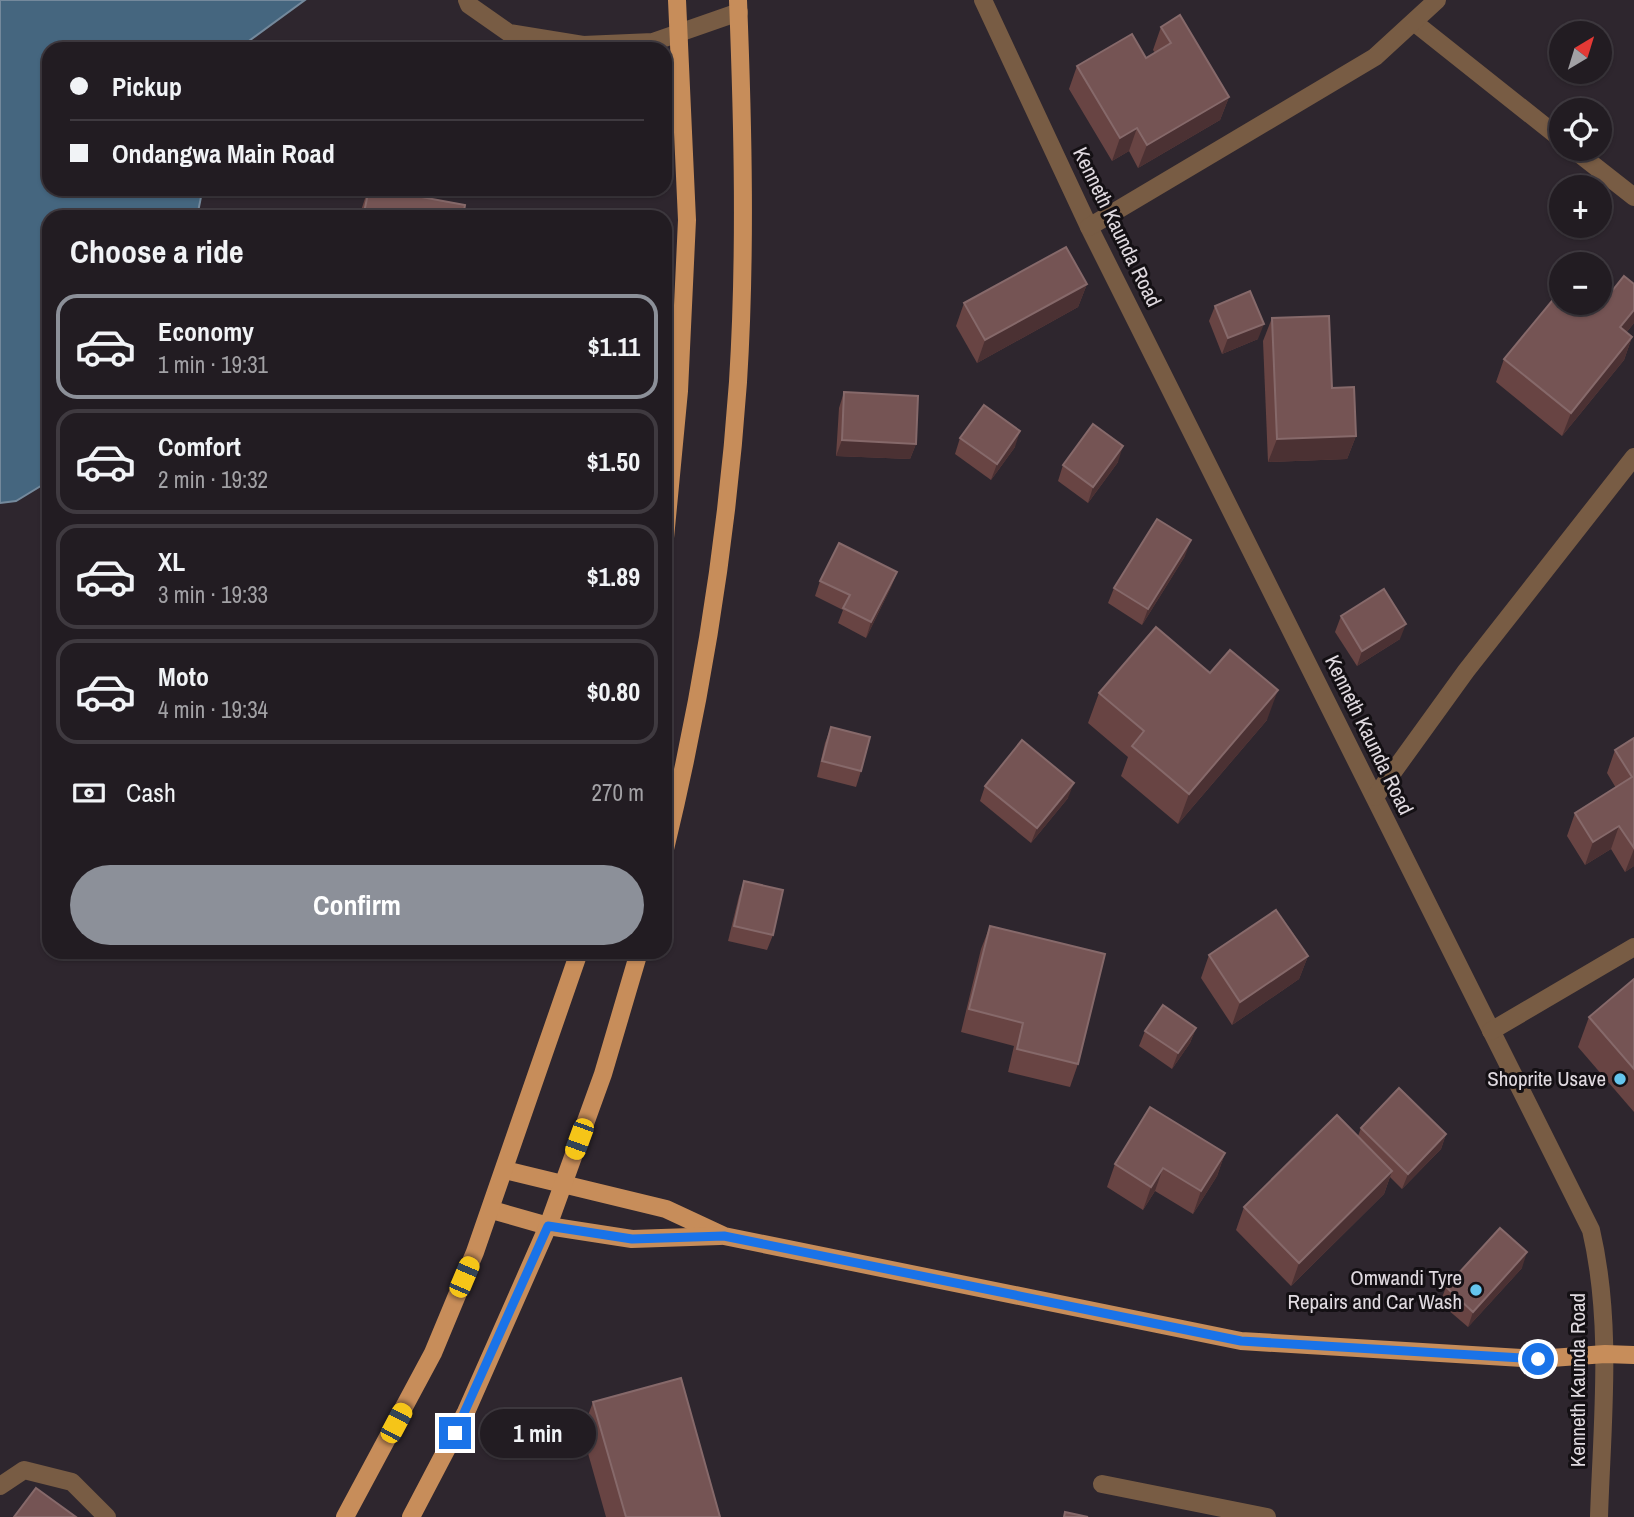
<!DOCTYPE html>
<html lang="en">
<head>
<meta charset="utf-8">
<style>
  body { margin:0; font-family:"Archivo Narrow",sans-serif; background:#2e292f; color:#f1f3f6; height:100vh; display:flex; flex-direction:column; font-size:26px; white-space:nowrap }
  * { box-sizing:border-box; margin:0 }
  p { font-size:23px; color:#a2a1a5 }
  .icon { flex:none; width:38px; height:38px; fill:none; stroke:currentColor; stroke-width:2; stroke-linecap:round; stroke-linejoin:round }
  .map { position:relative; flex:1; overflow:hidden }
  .details { position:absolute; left:42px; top:210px; width:630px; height:749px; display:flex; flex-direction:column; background:#221c22; border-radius:21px; box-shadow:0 2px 5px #0004,0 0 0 2px #3f3a40 }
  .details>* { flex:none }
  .guide { position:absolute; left:42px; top:42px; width:630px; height:154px; border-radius:21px; box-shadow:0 2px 5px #0004,0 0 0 2px #3f3a40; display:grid; align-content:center; height:154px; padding:0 28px; background:#221c22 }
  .needle { width:46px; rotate:38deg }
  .tools { position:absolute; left:1549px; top:21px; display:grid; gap:14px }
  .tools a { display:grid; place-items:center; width:63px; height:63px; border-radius:50%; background:#221c22; box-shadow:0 2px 5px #0004,0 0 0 2px #3f3a40; font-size:35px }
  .end { position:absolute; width:32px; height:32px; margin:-16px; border:9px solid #1a73e8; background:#fff; box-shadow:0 0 0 4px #fff }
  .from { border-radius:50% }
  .bubble { position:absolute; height:49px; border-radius:24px; background:#221c22; box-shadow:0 2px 5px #0004,0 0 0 2px #3f3a40; font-size:23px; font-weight:700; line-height:49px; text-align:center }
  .car { position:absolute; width:21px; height:42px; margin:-21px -10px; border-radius:9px; box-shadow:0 0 5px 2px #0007; background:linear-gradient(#f5c518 24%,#345 0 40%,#f5c518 0 76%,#345 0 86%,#f5c518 0) }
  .guide b { display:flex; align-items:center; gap:24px; height:66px; font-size:26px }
  .guide b+b { border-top:2px solid #3f3a40 }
  .guide i { width:18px; height:18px; background:#f1f3f6 }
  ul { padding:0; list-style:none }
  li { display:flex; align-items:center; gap:21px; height:105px; margin:0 14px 10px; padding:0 14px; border:4px solid #3f3a40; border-radius:21px }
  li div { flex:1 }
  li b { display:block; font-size:26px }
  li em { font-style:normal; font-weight:700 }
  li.on { border-color:#8c9099 }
  li>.icon { width:63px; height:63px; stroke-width:1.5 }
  h2 { padding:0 28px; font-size:32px; line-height:84px }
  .pay { display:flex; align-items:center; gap:18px; height:77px; padding:0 28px; font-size:26px }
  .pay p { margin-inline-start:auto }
  .cta { display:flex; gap:14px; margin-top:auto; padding:14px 28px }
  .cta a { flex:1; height:80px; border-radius:42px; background:#8c9099; color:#fff; font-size:28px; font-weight:700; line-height:80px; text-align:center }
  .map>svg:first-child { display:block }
  .water { fill:#45667f; stroke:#74899c; stroke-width:2 }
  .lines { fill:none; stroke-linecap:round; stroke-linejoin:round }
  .minor { stroke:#785c44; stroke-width:18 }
  .major { stroke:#c78d5a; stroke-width:18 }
  .wall { fill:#684443 }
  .shaded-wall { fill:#4b3133 }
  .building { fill:#755454; stroke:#86696a; stroke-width:2 }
  .route { stroke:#1a73e8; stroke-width:9 }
  .poi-dot { fill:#65c5ee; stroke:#141014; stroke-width:2.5 }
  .labels { text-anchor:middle; stroke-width:6; stroke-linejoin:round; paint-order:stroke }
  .street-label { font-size:21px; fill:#e0dae0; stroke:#141014 }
  .poi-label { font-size:21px; fill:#e0dae0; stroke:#141014; text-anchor:end }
</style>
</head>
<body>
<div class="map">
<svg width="1634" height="1517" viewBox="0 0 1634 1517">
  <rect width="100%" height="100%" fill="#2e262e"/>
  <path class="water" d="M0 0H305L238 49H49V189H202V192L197 217H49V481L16 501 0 503Z"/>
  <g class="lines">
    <g class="minor">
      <path d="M467 0 469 5 509 33 583 45 653 42 739 12"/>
      <path d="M983 0 1089 227 1591 1230C1613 1324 1602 1422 1599 1517"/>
      <path d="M1415 23 1561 139"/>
      <path d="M1573 149 1634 197"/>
      <path d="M1089 227 1375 57 1437 0"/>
      <path d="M1375 797 1466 671 1634 457"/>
      <path d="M1491 1031 1634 947"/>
      <path d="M1102 1484 1267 1517"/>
      <path d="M0 1486 24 1470 72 1482 107 1517"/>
    </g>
    <g class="major">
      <path d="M665 538 679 391 687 220 677 0"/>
      <path d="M665 849C702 697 727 538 738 382 746 255 743 127 738 0"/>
      <path d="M505 1170 666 1209 724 1236 1241 1341 1538 1359 1605 1354 1634 1355"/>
      <path d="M492 1210 548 1226 632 1239 720 1236"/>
      <path d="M345 1517 433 1353 475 1252 579 952"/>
      <path d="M411 1517 466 1412 548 1226 603 1074 639 952"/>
    </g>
  </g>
  <g class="wall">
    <path d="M1161 27 1229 97 1220 120 1138 168 1129 151 1112 161 1069 89 1077 66 1146 58 1155 53 1153 50Z"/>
    <path d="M368 189 463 217H359Z"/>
    <path d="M1087 284 1078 307 977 363 956 326 964 303Z"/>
    <path d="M1215 306 1258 339 1222 354 1209 321Z"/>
    <path d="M1272 318 1332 388 1356 436 1347 459 1268 462 1263 341Z"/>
    <path d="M1634 323 1626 333 1632 337 1624 360 1562 436 1496 382 1504 359Z"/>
    <path d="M844 392 916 444 910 459 836 456 839 408Z"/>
    <path d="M960 438 1015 447 991 480 955 454Z"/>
    <path d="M1118 462 1088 503 1058 481 1063 465Z"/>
    <path d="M1185 556 1142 625 1108 603 1114 588Z"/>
    <path d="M897 572 891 587 866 638 838 623 843 610 815 596 820 581Z"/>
    <path d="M1341 616 1400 639 1357 666 1335 632Z"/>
    <path d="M1099 693 1267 720 1178 824 1121 776 1128 757 1088 723Z"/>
    <path d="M831 727 861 771 856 787 817 777 825 743Z"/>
    <path d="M1634 738V866L1625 872 1611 849 1585 865 1567 836 1575 813 1616 788 1607 773 1615 750Z"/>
    <path d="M985 786 1068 798 1031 843 980 801Z"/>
    <path d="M744 881 773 935 767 950 728 941 739 896Z"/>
    <path d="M990 926 1078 1064 1070 1087 1008 1072 1014 1046 961 1032 981 949Z"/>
    <path d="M1209 955 1308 956 1299 979 1232 1025 1201 978Z"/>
    <path d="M1634 979V1112L1578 1047 1589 1017Z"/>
    <path d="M1196 1028 1190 1043 1172 1069 1139 1046 1145 1031Z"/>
    <path d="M1361 1128 1446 1134 1441 1149 1402 1189 1390 1177 1384 1194 1291 1286 1236 1230 1244 1207 1358 1136Z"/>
    <path d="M1225 1153 1217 1176 1193 1214 1155 1191 1143 1210 1107 1187 1115 1164Z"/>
    <path d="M1522 1268 1468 1327 1440 1303 1446 1287Z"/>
    <path d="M593 1402 720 1517H606L582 1432Z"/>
  </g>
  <g class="shaded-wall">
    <path d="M1229 97 1220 120 1138 168 1147 145Z"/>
    <path d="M1137 128 1129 151 1112 161 1120 138Z"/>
    <path d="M1087 284 1078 307 977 363 985 340Z"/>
    <path d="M1634 310V323L1612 350 1620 327Z"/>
    <path d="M1264 324 1258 339 1222 354 1228 338Z"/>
    <path d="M1632 337 1624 360 1562 436 1571 413Z"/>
    <path d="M1020 431 1015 447 991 480 997 464Z"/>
    <path d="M1356 436 1347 459 1268 462 1277 439Z"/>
    <path d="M842 440 916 444 910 459 836 456Z"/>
    <path d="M1123 446 1118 462 1088 503 1093 487Z"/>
    <path d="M1191 540 1185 556 1142 625 1148 609Z"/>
    <path d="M897 572 891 587 866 638 871 622Z"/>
    <path d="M1406 624 1400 639 1357 666 1362 651Z"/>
    <path d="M1278 690 1267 720 1178 824 1189 794Z"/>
    <path d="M1074 783 1068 798 1031 843 1037 828Z"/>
    <path d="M1619 826 1611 849 1585 865 1593 842Z"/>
    <path d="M1634 848V866L1625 872 1634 849Z"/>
    <path d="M1308 956 1299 979 1232 1025 1240 1002Z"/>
    <path d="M1196 1028 1190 1043 1172 1069 1178 1053Z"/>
    <path d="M1446 1134 1441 1149 1402 1189 1408 1174Z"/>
    <path d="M1225 1153 1217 1176 1193 1214 1201 1191Z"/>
    <path d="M1163 1168 1155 1191 1143 1210 1151 1187Z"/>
    <path d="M1392 1171 1384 1194 1291 1286 1299 1263Z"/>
    <path d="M1527 1252 1522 1268 1468 1327 1473 1312Z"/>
  </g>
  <g class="building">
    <path d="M1180 15 1229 97 1147 145 1137 128 1120 138 1077 66 1132 34 1146 58 1171 43 1161 27Z"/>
    <path d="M369 189H378L465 205 463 217H363Z"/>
    <path d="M1066 247 1087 284 985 340 964 303Z"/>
    <path d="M1624 276 1634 284V310L1620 327 1632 337 1571 413 1504 359 1561 290V303H1600V289L1608 296Z"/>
    <path d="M1250 291 1264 324 1228 338 1215 306Z"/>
    <path d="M1329 316 1332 388 1354 387 1356 436 1277 439 1272 318Z"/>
    <path d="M844 392 918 396 916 444 842 440Z"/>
    <path d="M984 405 1020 431 997 464 960 438Z"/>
    <path d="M1093 424 1123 446 1093 487 1063 465Z"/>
    <path d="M1157 519 1191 540 1148 609 1114 588Z"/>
    <path d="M839 543 897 572 871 622 843 608 850 595 820 581Z"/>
    <path d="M1384 589 1406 624 1362 651 1341 616Z"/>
    <path d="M1156 627 1210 673 1230 650 1278 690 1189 794 1132 746 1144 731 1099 693Z"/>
    <path d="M831 727 870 737 861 771 822 761Z"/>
    <path d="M1634 738V848L1619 826 1593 842 1575 813 1632 777 1615 750Z"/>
    <path d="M1022 740 1074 783 1037 828 985 786Z"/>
    <path d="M744 881 783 890 773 935 734 926Z"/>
    <path d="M1276 910 1308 956 1240 1002 1209 955Z"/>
    <path d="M990 926 1105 954 1078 1064 1017 1049 1023 1023 969 1009Z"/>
    <path d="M1634 979V1069L1589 1017Z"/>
    <path d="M1163 1005 1196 1028 1178 1053 1145 1031Z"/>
    <path d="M1399 1088 1446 1134 1408 1174 1361 1128Z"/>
    <path d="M1150 1107 1225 1153 1201 1191 1163 1168 1151 1187 1115 1164Z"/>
    <path d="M1337 1115 1392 1171 1299 1263 1244 1207Z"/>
    <path d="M1500 1228 1527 1252 1473 1312 1446 1287Z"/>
    <path d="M681 1378 720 1517H626L593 1402Z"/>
    <path d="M36 1488 76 1517H14Z"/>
    <path d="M1065 1512 1088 1517H1064Z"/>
  </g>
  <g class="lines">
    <path class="route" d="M455 1433 548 1226 632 1239 724 1236 1241 1341 1538 1359"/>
  </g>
  <g class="poi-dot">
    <circle cx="1620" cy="1079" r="7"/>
    <circle cx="1476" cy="1290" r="7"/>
  </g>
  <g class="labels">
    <g class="street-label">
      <text transform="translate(1117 227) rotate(64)" y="7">Kenneth Kaunda Road</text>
      <text transform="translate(1369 735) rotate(64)" y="7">Kenneth Kaunda Road</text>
      <text transform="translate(1578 1380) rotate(-90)" y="7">Kenneth Kaunda Road</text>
    </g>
    <g class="poi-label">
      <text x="1606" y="1086">Shoprite Usave</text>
      <text x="1462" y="1285">Omwandi Tyre<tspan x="1462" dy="24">Repairs and Car Wash</tspan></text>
    </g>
  </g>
</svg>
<div class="tools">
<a><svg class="needle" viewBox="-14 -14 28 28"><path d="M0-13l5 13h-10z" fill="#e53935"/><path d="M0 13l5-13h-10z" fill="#a2a1a5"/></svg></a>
<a><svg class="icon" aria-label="locate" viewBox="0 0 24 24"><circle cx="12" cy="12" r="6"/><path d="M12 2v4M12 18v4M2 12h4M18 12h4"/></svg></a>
<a>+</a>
<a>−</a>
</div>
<i class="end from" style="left:1538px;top:1359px"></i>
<i class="end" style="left:455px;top:1433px"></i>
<div class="bubble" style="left:480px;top:1409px;width:116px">1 min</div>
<i class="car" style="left:579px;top:1139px;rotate:200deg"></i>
<i class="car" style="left:464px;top:1277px;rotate:23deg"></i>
<i class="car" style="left:396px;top:1423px;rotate:28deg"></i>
<div class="guide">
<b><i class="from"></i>Pickup</b>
<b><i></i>Ondangwa Main Road</b>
</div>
<section class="details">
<h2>Choose a ride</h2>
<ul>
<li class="on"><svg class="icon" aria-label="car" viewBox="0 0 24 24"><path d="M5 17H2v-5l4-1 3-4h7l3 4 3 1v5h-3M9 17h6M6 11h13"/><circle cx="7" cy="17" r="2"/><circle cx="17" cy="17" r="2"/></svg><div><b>Economy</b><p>1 min · 19:31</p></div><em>$1.11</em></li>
<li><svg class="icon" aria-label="car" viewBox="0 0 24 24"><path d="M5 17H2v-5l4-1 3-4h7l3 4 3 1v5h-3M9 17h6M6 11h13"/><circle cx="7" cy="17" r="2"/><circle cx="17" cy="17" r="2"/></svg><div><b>Comfort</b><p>2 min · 19:32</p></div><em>$1.50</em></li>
<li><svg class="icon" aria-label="car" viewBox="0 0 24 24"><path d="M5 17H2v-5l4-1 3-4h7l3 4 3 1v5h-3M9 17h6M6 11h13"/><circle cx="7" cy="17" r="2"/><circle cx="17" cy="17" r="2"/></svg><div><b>XL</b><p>3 min · 19:33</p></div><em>$1.89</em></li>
<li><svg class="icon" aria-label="car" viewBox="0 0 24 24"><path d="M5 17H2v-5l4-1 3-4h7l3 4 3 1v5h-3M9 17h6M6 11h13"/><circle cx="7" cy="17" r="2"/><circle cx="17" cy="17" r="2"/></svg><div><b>Moto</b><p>4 min · 19:34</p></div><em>$0.80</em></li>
</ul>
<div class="pay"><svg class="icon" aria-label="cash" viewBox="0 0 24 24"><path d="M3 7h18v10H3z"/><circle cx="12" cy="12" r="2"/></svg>Cash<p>270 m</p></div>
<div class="cta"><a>Confirm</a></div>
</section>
</div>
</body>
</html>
